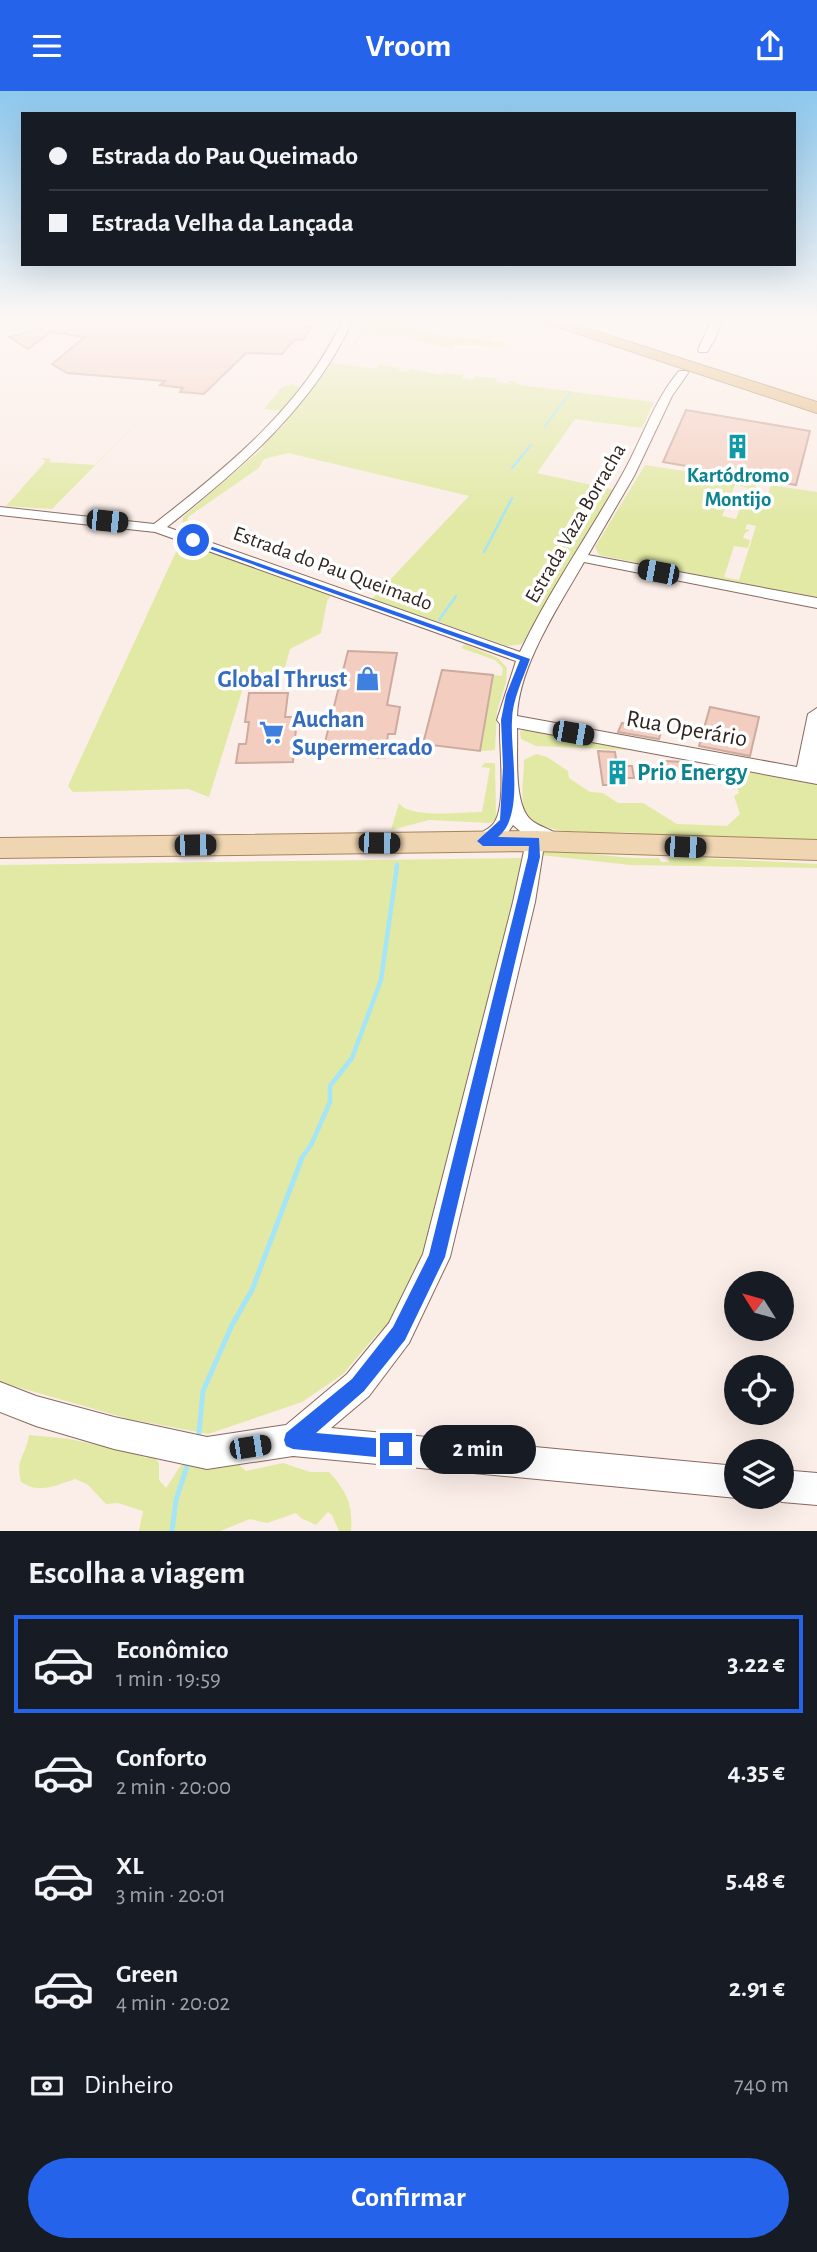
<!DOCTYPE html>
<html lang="pt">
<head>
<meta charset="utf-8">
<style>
  body { margin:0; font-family:"Alegreya Sans",sans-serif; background:#242831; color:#f1f3f6; height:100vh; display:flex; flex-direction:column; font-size:26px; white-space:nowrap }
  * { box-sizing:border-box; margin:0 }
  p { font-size:23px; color:#9ea1a6 }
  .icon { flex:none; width:38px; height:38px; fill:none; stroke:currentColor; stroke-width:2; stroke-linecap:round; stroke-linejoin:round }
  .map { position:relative; height:1440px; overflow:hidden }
  .sheet { display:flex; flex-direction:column; background:#171b24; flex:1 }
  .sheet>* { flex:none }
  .hud { position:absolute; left:21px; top:21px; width:775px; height:154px; border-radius:0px; box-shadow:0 7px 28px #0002; display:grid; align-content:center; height:154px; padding:0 28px; background:#171b24 }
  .needle { width:46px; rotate:307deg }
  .fabs { position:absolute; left:724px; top:1180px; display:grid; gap:14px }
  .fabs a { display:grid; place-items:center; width:70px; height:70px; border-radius:50%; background:#171b24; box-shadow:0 7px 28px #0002; font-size:35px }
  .end { position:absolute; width:32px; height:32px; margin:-16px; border:9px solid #2563eb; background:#fff; box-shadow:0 0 0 4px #fff }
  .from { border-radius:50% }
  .bubble { position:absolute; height:49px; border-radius:24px; background:#171b24; box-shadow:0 7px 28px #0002; font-size:23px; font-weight:600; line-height:49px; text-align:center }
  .car { position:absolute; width:21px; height:42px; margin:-21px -10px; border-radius:9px; box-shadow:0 0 5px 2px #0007; background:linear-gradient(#222 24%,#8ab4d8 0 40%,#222 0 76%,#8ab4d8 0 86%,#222 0) }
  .hud b { display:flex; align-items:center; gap:24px; height:66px; font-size:26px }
  .hud b+b { border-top:2px solid #363941 }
  .hud i { width:18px; height:18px; background:#f1f3f6 }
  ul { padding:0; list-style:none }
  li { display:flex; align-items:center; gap:21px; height:98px; margin:0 14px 10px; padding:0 14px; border:4px solid transparent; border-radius:0px }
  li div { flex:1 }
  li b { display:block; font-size:26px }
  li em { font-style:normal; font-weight:600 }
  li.selected { border-color:#2563eb }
  li>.icon { width:63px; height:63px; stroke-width:1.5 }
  h2 { padding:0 28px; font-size:32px; line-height:84px }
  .pay { display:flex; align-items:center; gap:18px; height:77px; padding:0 28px; font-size:26px }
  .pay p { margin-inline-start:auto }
  .action { display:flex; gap:14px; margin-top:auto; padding:14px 28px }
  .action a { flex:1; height:80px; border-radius:42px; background:#2563eb; color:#fff; font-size:28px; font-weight:600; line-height:80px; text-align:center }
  header { display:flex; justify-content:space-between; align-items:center; height:91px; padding:0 28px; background:#2563eb; color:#fff; font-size:32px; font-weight:600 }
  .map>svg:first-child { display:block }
  .green { fill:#e1e9a4; fill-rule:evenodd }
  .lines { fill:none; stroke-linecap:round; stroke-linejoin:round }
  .stream-far4 { stroke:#a5e5f8; stroke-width:2 }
  .stream-far3 { stroke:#a5e5f8; stroke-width:2.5 }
  .stream-far2 { stroke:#a5e5f8; stroke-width:3.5 }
  .stream-far1 { stroke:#a5e5f8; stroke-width:4.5 }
  .stream { stroke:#a5e5f8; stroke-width:5 }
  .building { fill:#f3cec0; stroke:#cdab9e; stroke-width:2 }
  .minor-casing { stroke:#88695e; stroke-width:2 }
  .major-casing { stroke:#a6855d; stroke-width:2 }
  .highway-casing { stroke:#a6855d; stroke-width:2 }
  .minor { fill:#fff; fill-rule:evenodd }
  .major { fill:#efd5b2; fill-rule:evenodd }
  .highway { fill:#e4b97e; fill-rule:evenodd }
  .route { fill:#2563eb }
  .labels { text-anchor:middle; stroke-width:7; stroke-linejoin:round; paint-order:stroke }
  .far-culture-label { font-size:21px; font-weight:bold; fill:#0d838f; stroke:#fff }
  .far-street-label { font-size:21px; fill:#322520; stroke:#fff }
  .shop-label { font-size:24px; font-weight:bold; fill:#366cbe; stroke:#fff; text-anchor:end }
  .street-label { font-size:24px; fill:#322520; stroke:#fff }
  .culture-label { font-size:24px; font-weight:bold; fill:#0d838f; stroke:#fff; text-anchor:start }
</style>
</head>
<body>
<header><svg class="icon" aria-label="menu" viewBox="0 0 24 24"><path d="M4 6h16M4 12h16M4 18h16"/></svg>Vroom<svg class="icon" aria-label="share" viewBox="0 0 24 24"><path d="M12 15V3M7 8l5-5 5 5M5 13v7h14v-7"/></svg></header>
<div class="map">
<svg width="817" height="1440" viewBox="0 0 817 1440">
  <rect width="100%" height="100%" fill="#fbede7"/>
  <g class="green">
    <path d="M365 230H419L414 241 454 244V246L483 248 487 247 484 245 486 242H495L487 250 505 251 504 255 499 257 495 254 497 258 482 254H454L452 258 393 243 366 240 350 259 360 242 358 240Z"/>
    <path d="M332 272 377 278 379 274 400 277 395 279 408 281 411 278 451 286 441 284 443 282 464 284 462 287 473 289 475 285 497 288 496 291 513 293 506 291 514 290 520 294 654 311 642 337 575 328 537 382 615 399 522 553 507 555 372 508 469 405 288 362 264 368 259 377 188 426 186 434 191 438 316 482 182 435 183 426 263 357 259 355 283 335Z"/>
    <path d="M293 293 301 298 282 320 264 318 282 296Z"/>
    <path d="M162 307 52 418 6 415 46 370 41 367 51 368 49 371 95 374Z"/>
    <path d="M645 374 717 385 712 399 717 389 746 394 748 390 757 392 749 413 763 417 771 394 817 401V508L599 464 595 456ZM735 394 748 397 736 428 722 425ZM747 433 756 435 739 489 724 486 734 455 748 457 750 449 743 447 745 442 750 439 745 438Z"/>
    <path d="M181 450 332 503 327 510 321 542 290 558 282 587 262 590 242 600 209 706 188 698 73 701 68 695Z"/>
    <path d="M465 553 498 567 507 577 506 591 497 620 495 659 480 660 493 584 502 585 503 577 495 569 461 557Z"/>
    <path d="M535 638 626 657V659L536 655 521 648 520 640Z"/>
    <path d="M536 663 547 666 568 680 569 687 590 701 603 702 618 712H643L677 733 727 735 740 723 734 705 739 702 737 694 731 693V684L742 683 729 679 732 676 817 689V749L572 741 639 742C611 738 528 751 523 714 521 700 524 683 524 669Z"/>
    <path d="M485 672H495L496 728 491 732 429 729 391 739 399 712C409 728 463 721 482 721L490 677 481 676Z"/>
    <path d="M542 757C581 760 620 769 659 767L661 771H669L668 767 684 766 817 773V777L630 774 541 764Z"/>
    <path d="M520 767 525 770 430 1158 405 1217 378 1242 343 1283 302 1311 208 1343 129 1328 0 1291V774Z"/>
    <path d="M29 1344 69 1348 138 1362 145 1367 153 1365 159 1372V1389L166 1397 181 1374 237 1372 246 1380 283 1372 310 1381H329C347 1401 353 1413 351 1440H339L332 1424 328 1421 316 1434 301 1427 296 1422 267 1432 250 1428 220 1440H139L143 1420 118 1412 106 1413 87 1393 75 1388C54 1395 40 1403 21 1391 15 1368 26 1365 29 1344Z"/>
  </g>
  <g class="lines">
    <g class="stream-far4">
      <path d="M544 336 571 301"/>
      <path d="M517 371 531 354"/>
    </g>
    <g class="stream-far3">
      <path d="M512 377 519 369"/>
      <path d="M484 461 512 407"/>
      <path d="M439 529 456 505"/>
    </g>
    <path class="stream-far2" d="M396 777 397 773"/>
    <path class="stream-far1" d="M301 1068 311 1054 330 1011V995L352 967 381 889 397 775"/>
    <g class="stream">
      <path d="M199 1342 203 1300 232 1234 252 1199 302 1067"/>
      <path d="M172 1440 176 1409 187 1375"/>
    </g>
  </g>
  <g class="building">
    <path d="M36 230H309L305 236H312L302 249 295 248 282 263 246 262 204 303 180 301 183 297 160 294 165 290 67 282 52 273 85 246 50 241 28 258 9 246 37 239Z"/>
    <path d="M686 319 810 340 796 394 663 371Z"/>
    <path d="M348 560 397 562 387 614 400 616 395 643H388L385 667 322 663Z"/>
    <path d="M442 579 493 584 480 660 423 653Z"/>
    <path d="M249 602H288L285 626H297L293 671 236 672 239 653H246L249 631H245Z"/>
    <path d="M710 616 759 626 750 665 699 655Z"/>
    <path d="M622 632 661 641 659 648 618 641Z"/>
    <path d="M598 660 615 661 617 675H632L634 687H619L620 694H603Z"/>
    <path d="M664 670 686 671 690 688 668 686Z"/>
  </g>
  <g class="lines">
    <defs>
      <g id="minor">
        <path d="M342 230H352C315 314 238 380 167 436L520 561C550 498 588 445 622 384 642 349 653 311 679 280H687L688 282 672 305 634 385 588 464 817 507V517L584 471C559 515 519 574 517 625L797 676 808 623 817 617V693L517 637C518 661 513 711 530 728 539 737 556 738 562 749L559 754 552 756 544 754 535 811 450 1166 409 1252 369 1305 331 1337 737 1375V1405H742L737 1407 293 1365 207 1378 114 1358 36 1335 0 1321V1291L36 1305 114 1326 207 1346 286 1334 347 1283 389 1232 423 1163 513 811 527 746 513 734C505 747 491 760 476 755L473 750C478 741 488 740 494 732 507 714 499 656 500 633L497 629 516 570 155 441 0 424V416L154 433C225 378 304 314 342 230Z"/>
        <path d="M711 230H721L715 248 707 261H699L698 259Z"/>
        <path d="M782 1379 817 1382V1414L782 1411 771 1406 782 1405Z"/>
      </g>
      <path id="major" d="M535 740 817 749V769L535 760 0 767V747Z"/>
      <path id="highway" d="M540 230H564L817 311V322Z"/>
    </defs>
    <use href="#minor" class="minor-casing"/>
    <use href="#major" class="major-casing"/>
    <use href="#highway" class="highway-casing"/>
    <use href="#minor" class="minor"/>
    <use href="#major" class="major"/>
    <use href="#highway" class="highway"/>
  </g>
  <linearGradient id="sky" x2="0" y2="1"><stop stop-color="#8dc8ee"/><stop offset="0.53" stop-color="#fdf7f4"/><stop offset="1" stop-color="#fdf7f4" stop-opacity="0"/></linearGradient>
  <rect width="817" height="432" fill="url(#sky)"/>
  <path class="route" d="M190 448 530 568C523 588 512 609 512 630 510 661 525 725 498 746L539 747 540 766 445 1166 405 1249 364 1300 316 1342 396 1349 402 1352 405 1358 402 1365 396 1368 293 1358 286 1355 284 1349 286 1342 352 1288 393 1236 429 1164 528 766 529 755H483L477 750 500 729 503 676 501 629 506 604 520 569 190 451Z"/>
  <defs>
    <symbol id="building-bare" viewBox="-9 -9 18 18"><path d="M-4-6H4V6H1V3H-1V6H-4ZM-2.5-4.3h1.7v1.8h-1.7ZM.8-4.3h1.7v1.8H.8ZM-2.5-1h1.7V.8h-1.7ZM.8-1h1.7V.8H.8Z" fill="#0f9aa8" stroke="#fff" stroke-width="2.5" paint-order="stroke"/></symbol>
    <symbol id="shop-bare" viewBox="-9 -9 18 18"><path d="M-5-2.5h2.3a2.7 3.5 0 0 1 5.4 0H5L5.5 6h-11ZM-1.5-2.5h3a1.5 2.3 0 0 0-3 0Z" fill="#3f7fe0" stroke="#fff" stroke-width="2.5" paint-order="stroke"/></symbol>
    <symbol id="supermarket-bare" viewBox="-9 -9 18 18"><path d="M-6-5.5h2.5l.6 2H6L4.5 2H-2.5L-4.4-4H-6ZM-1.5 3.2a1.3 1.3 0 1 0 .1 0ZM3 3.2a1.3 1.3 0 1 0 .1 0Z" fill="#3f7fe0" stroke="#fff" stroke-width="2.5" paint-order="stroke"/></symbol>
  </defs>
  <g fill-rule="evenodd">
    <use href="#building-bare" x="720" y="338" width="35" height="35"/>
    <use href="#shop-bare" x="350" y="570" width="35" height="35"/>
    <use href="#supermarket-bare" x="254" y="624" width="35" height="35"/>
    <use href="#building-bare" x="600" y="664" width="35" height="35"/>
  </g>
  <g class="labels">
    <g class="far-culture-label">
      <text x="738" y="391">Kartódromo<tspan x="738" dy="24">Montijo</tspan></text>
    </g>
    <g class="far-street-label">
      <text transform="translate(575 432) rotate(-60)" y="7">Estrada Vaza Borracha</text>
      <text transform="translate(333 477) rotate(20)" y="7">Estrada do Pau Queimado</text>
    </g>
    <g class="shop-label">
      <text x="347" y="596">Global Thrust</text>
      <text x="292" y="636" text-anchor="start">Auchan<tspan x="292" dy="28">Supermercado</tspan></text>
    </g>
    <g class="street-label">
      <text transform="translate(687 637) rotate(10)" y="8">Rua Operário</text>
    </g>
    <g class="culture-label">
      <text x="637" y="689">Prio Energy</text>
    </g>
  </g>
</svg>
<div class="fabs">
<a><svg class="needle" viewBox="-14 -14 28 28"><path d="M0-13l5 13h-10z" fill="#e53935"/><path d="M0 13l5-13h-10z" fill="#9ea1a6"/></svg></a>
<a><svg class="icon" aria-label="locate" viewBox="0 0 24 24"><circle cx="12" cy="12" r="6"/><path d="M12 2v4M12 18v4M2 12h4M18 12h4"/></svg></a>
<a><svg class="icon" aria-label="layers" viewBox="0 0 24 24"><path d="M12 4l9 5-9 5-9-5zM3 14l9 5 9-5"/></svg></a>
</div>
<i class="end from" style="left:193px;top:449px"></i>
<i class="end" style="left:396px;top:1358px"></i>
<div class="bubble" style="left:420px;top:1334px;width:116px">2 min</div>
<i class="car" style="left:107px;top:430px;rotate:96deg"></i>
<i class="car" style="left:658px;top:481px;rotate:281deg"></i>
<i class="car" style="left:573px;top:642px;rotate:100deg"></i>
<i class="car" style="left:379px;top:752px;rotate:91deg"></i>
<i class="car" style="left:195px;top:754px;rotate:89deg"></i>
<i class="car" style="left:685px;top:756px;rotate:92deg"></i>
<i class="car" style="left:250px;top:1356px;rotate:81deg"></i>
<div class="hud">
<b><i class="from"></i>Estrada do Pau Queimado</b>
<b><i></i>Estrada Velha da Lançada</b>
</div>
</div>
<section class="sheet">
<h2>Escolha a viagem</h2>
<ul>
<li class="selected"><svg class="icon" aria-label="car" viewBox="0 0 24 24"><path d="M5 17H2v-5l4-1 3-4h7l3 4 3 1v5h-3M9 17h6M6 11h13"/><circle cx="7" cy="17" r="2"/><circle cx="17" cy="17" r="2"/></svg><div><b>Econômico</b><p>1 min · 19:59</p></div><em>3.22 €</em></li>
<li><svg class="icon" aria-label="car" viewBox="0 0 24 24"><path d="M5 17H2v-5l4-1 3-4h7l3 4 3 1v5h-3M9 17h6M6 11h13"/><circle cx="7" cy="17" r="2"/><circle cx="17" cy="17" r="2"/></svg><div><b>Conforto</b><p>2 min · 20:00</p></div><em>4.35 €</em></li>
<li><svg class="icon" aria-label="car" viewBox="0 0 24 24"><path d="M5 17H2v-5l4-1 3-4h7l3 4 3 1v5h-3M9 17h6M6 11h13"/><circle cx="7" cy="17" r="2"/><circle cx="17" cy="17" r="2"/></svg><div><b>XL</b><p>3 min · 20:01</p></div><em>5.48 €</em></li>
<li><svg class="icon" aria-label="car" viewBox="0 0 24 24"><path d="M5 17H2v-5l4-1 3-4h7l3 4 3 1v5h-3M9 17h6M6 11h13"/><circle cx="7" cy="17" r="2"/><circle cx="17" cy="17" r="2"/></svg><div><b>Green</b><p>4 min · 20:02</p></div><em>2.91 €</em></li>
</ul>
<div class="pay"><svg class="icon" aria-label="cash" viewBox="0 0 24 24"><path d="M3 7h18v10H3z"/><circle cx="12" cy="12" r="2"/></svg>Dinheiro<p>740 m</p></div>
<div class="action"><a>Confirmar</a></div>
</section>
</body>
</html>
